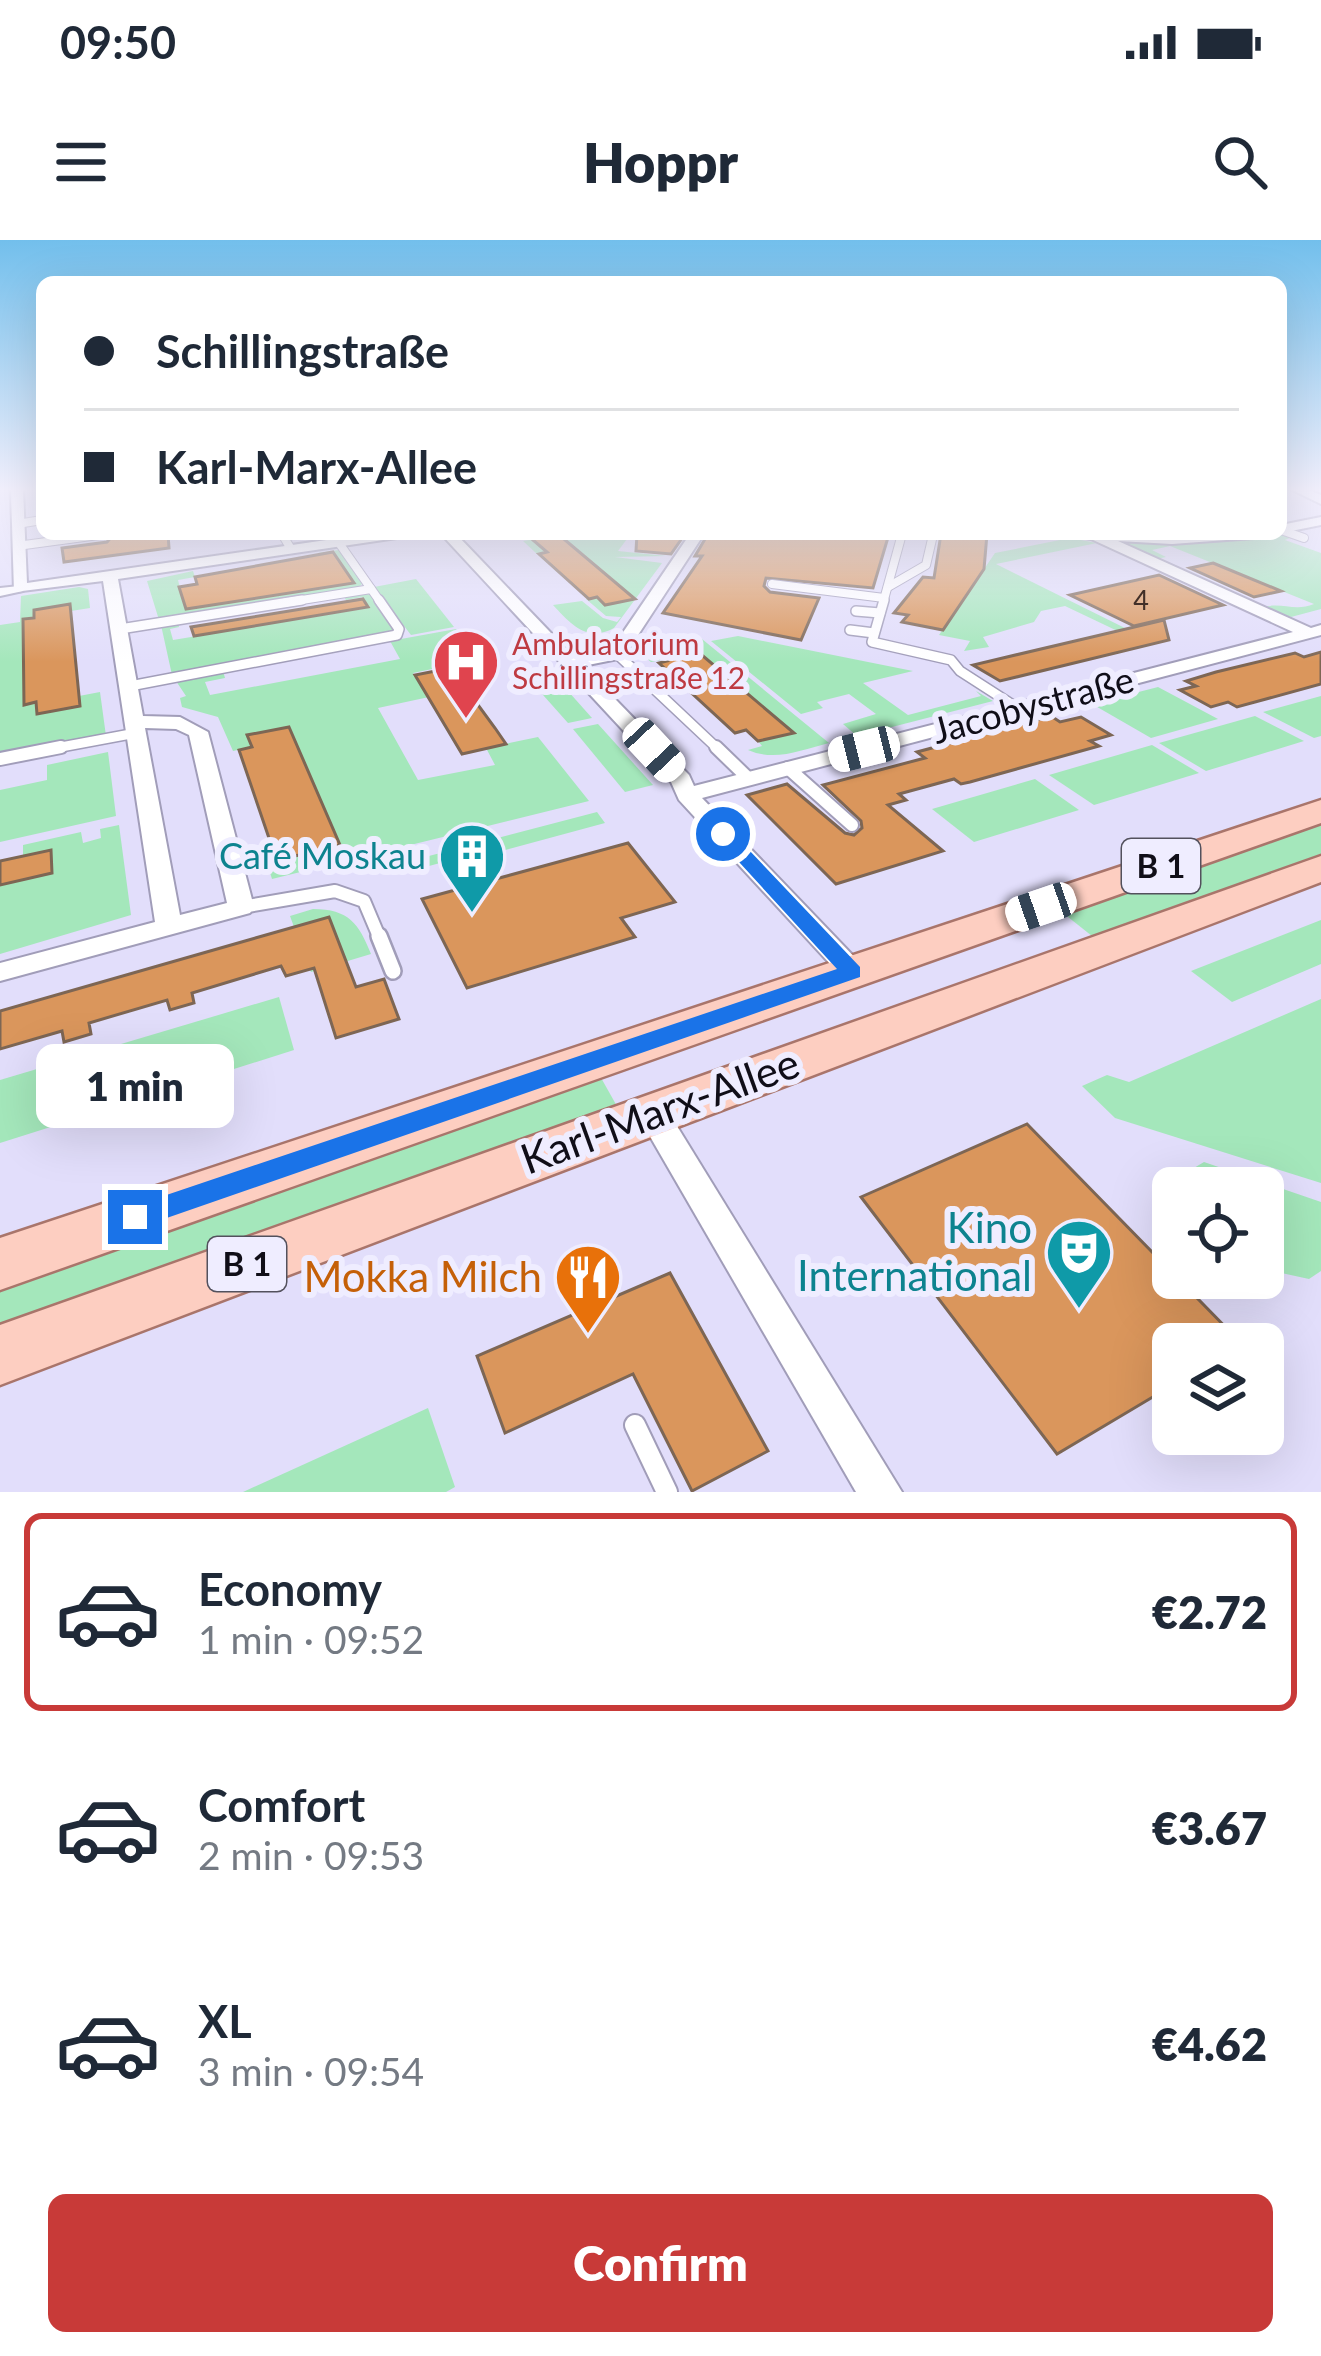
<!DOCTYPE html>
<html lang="en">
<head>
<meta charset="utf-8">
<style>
  body { margin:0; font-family:Lato,sans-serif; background:#f2f2f3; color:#1f2937; height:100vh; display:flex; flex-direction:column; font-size:45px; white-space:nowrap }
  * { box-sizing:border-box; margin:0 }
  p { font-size:39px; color:#747a83 }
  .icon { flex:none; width:66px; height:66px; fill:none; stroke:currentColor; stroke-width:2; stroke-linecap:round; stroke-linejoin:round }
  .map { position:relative; height:1252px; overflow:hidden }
  .side { display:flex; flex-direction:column; background:#fff; flex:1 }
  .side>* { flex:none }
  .banner { position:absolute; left:36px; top:36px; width:1251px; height:264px; border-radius:18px; box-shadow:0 12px 48px #0002; display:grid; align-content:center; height:264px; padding:0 48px; background:#fff }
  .tools { position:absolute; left:1152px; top:927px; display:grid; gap:24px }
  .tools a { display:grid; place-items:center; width:132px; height:132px; border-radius:18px; background:#fff; box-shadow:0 12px 48px #0002; font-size:60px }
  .end { position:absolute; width:54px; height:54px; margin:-27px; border:15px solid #1a73e8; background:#fff; box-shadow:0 0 0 6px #fff }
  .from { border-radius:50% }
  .bubble { position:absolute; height:84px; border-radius:18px; background:#fff; box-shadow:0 12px 48px #0002; font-size:39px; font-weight:800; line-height:84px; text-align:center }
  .car { position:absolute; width:36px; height:72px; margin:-36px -18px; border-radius:15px; box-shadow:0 0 9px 3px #0007; background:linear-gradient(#fff 24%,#345 0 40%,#fff 0 76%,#345 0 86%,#fff 0) }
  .banner b { display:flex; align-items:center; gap:42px; height:114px; font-size:45px }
  .banner b+b { border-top:3px solid #e0e1e3 }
  .banner i { width:30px; height:30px; background:#1f2937 }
  ul { padding:21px 0 0; list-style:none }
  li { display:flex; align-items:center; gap:36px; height:198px; margin:0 24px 18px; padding:0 24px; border:6px solid transparent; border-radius:18px }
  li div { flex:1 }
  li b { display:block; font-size:45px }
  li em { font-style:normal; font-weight:800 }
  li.current { border-color:#c83a38 }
  li>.icon { width:108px; height:108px; stroke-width:1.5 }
  .action { display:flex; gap:24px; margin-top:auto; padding:24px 48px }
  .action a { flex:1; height:138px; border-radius:18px; background:#c83a38; color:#fff; font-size:48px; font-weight:800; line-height:138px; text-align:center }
  .status { display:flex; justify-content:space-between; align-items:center; height:84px; padding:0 60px; background:#fff; direction:ltr }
  .status svg { height:33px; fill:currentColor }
  header { display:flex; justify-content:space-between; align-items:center; height:156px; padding:0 48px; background:#fff; font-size:54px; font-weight:800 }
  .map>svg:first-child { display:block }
  .green { fill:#a4e7bb }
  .building { fill:#da965c; stroke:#7d6654; stroke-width:3 }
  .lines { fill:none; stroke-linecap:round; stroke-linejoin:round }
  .service-far4-casing { stroke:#a19db9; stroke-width:10 }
  .service-far3-casing { stroke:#a19db9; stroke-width:12 }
  .service-far2-casing { stroke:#a19db9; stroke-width:16 }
  .service-far1-casing { stroke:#a19db9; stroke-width:20 }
  .service-casing { stroke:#a19db9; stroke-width:24 }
  .pedestrian-casing { stroke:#a19db9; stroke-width:4 }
  .minor-casing { stroke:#a19db9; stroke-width:4 }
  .primary-casing { stroke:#a9756b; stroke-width:5 }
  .service-far4 { stroke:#fff; stroke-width:8 }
  .service-far3 { stroke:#fff; stroke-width:9 }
  .service-far2 { stroke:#fff; stroke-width:12 }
  .service-far1 { stroke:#fff; stroke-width:15 }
  .service { stroke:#fff; stroke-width:20 }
  .pedestrian { fill:#fff; fill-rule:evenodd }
  .minor { fill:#fff; fill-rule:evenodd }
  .primary { fill:#fdcec1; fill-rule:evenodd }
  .route { fill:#1a73e8 }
  .labels { text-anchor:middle; stroke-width:12; stroke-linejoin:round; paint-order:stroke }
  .far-number-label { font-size:27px; fill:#423029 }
  .far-health-label { font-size:30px; fill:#be3a42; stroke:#efedff; text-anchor:start }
  .shield { fill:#efedff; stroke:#53515d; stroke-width:3 }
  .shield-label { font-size:33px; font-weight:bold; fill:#100e18 }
  .street-label { font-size:36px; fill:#100e18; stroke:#efedff }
  .culture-label { font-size:36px; fill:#0d838f; stroke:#efedff; text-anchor:end }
  .near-street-label { font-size:42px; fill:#100e18; stroke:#efedff }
  .near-culture-label { font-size:42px; fill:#0d838f; stroke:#efedff; text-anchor:end }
  .near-food-label { font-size:42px; fill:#c56008; stroke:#efedff; text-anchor:end }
</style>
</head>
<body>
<div class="status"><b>09:50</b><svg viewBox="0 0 49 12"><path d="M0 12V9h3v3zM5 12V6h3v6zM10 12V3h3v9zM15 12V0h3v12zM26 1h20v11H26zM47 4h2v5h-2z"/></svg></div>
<header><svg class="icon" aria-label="menu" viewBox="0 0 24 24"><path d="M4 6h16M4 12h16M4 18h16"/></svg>Hoppr<svg class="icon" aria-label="search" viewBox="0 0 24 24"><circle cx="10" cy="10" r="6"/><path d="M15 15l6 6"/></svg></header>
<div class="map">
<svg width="1321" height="1252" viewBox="0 0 1321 1252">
  <rect width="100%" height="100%" fill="#e2defb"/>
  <g class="green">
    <path d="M567 294 630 295 618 311 666 316 615 317 662 323 614 388C587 403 571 384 553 365L582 361 603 378 617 382 621 377 606 376 586 359 597 357 605 365 634 358 542 306 547 312 537 314 523 301Z"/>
    <path d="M1281 294 1292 297 1285 300 1321 313V369L1291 377 1264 367C1282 362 1295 372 1314 364L1170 306 1152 310 1166 317 1156 319 1113 301 1210 302Z"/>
    <path d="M1070 298 1097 303 996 324 1135 393 1126 395 1065 366 1041 371 1034 382 983 397 989 407 964 411 970 401 939 395 995 313Z"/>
    <path d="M339 310 362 344 359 347 159 380 147 341 193 331 195 337 178 340 180 348 340 324 336 315 321 317 318 313Z"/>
    <path d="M416 339 454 387 411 395 374 347Z"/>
    <path d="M79 347 88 349 90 368 71 371 70 364 35 370 34 378 23 380 24 464 36 462 38 474 79 466V456L100 452 106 496 0 517V385L20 382 21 356Z"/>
    <path d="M362 353 371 355 395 388 392 393 172 435 161 385 178 382 179 387 170 389 173 400 367 368 362 357 346 360 343 355Z"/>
    <path d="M456 389 480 419 413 433 429 457 378 468 418 540 495 525 486 508 538 497 589 561 272 639 262 607 285 601 291 617 339 605 290 487 248 495 252 507 233 511 218 477 182 467 180 458 186 456 176 441 223 431 225 438 205 442 210 455 400 419 390 401Z"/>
    <path d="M648 393 702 399 829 503C801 510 775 522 748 510L762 506 758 501 793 492 690 405 659 412 666 419 651 422 637 410Z"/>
    <path d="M738 396 913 431 863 443 908 475 981 456 976 451 993 461 857 496 843 484 876 474 849 454 817 462 823 468 801 474 711 401Z"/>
    <path d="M551 432 592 478 568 483 527 437Z"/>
    <path d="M1158 447 1218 479 1151 498 1092 464Z"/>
    <path d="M1321 456V496L1314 498 1263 472Z"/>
    <path d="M1255 476 1304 501 1206 531 1159 503Z"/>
    <path d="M598 484 653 545 625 552 573 489Z"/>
    <path d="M1152 505 1199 533 1094 565 1049 535Z"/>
    <path d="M108 512 116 576 0 602V550L47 540V525Z"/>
    <path d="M1035 539 1079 570 974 602 932 569Z"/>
    <path d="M597 572 605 583 476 618 473 614 429 626 425 617Z"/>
    <path d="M1321 583V614L1092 696 1063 673Z"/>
    <path d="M119 585 131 675 0 714V645L52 633 23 616V605L81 592 83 603 101 598 100 589Z"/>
    <path d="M313 669C349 669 359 684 371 714L311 732 305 719 341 707 329 677 294 687 290 676Z"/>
    <path d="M1321 680V724L1232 762 1191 731Z"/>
    <path d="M279 757 294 810 0 903V840Z"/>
    <path d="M1321 759V943L1115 878 1082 846 1107 835 1129 842Z"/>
    <path d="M600 836 618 868 0 1093V1044Z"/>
    <path d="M1204 922 1321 962V1031L1309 1039 1263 1029V948L1173 950 1167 944Z"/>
    <path d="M428 1168 455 1247 446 1252H243Z"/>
  </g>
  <g class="building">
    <path d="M114 294H168L169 308 64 322 62 308 107 302Z"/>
    <path d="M526 294H558L635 359 605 365 597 357 589 359 539 314 547 312Z"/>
    <path d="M637 294H685L671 314 636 311Z"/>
    <path d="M708 294H889L873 348 766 338 764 346 770 352 819 358 801 400 663 373 702 316H695Z"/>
    <path d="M941 294H987L984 329 943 390 902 382 908 375 894 373 923 337 934 338Z"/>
    <path d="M333 312 354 343 186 369 179 347 197 344 195 337Z"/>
    <path d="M1213 323 1281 351 1254 357 1190 328Z"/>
    <path d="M1159 335 1223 365 1134 386 1070 355Z"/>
    <path d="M363 359 368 367 194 396 191 387Z"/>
    <path d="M70 364 80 466 37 474 36 462 24 465 23 379 34 378V370Z"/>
    <path d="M1164 380 1169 400 1000 441 973 425Z"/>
    <path d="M690 405 794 493 758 501 746 490 735 493 659 423 667 421 658 412Z"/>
    <path d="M1321 412V444L1237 467 1228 462 1211 467 1180 450 1196 446 1186 441 1216 432 1295 413 1304 417Z"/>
    <path d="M451 428 495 488 506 504 462 514 415 435Z"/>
    <path d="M1051 476 1060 482 1081 477 1111 495 1090 501 1099 506 970 542 961 544 954 539 899 554 906 560 888 565 943 611 836 644 747 555 787 544 845 593 854 595 862 588 861 581 823 545 925 518 917 512Z"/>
    <path d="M289 487 340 605 291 617 285 601 271 604 239 510 252 507 247 495Z"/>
    <path d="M628 603 675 662 621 678 635 697 467 748 422 659Z"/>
    <path d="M51 610 52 633 0 645V621Z"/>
    <path d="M329 677 356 747 384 739 399 779 336 798 314 728 286 736 281 726 192 753 194 763 170 770 167 760 89 783 91 794 64 802 62 791 0 809V771Z"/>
    <path d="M1027 884 1242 1104H1173V1145L1057 1214 861 957Z"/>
    <path d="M670 1033 768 1211 692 1251 633 1134 505 1193 477 1116Z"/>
  </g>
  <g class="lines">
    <defs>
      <g id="service-far4">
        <path d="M17 284 42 280"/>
        <path d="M1281 290 1304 298"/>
        <path d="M282 294 291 309"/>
        <path d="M339 303 381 363"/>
        <path d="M17 306 106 294"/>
        <path d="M772 344 884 358"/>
        <path d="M888 347 926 325 933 295 921 294"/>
        <path d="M283 363 371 349"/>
        <path d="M883 363 902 294"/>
      </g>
      <g id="service-far3">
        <path d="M884 360 872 402 951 420 960 431 1019 469"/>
        <path d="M856 371 880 373"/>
        <path d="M120 389 302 360"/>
        <path d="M850 390 874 393"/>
        <path d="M617 414 719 510"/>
        <path d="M130 446 397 395 399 389 379 360"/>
        <path d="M45 510 136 493"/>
      </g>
      <g id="service-far2">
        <path d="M716 507 749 539"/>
        <path d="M0 519 61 507"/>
        <path d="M788 528 852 585"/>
        <path d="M242 667 335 651 364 661 380 699"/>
      </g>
      <path id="service-far1" d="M379 696 393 731"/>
      <path id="service" d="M635 1185 667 1252"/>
      <path id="pedestrian" d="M19 346 23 347V351L0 356V348Z"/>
      <g id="minor">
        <path d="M15 247 23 250 27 343 368 294H404L397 298 118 339 143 476 180 477 208 492 254 667 250 673 0 741V723L155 682 103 341 14 352 11 250ZM145 488 176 489 189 495 227 663 180 675Z"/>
        <path d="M1286 247H1302L1321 255V264Z"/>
        <path d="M1321 277V285L1281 293V285Z"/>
        <path d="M441 294H456L574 417 611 410 690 294H704L623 418 583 426 689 535 694 546 1293 392 1091 299 1062 294H1261L1254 298 1172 304 1118 301 1311 388 1321 385V395L702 558 863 726 867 732 863 738H843L679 560 671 542Z"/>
        <path d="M653 862 664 865 902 1252H856L637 874 642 865Z"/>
      </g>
      <g id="primary">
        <path d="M1321 560V583L0 1050V998Z"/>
        <path d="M1321 616V642L0 1145V1085Z"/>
      </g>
    </defs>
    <use href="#service-far4" class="service-far4-casing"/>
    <use href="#service-far3" class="service-far3-casing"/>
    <use href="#service-far2" class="service-far2-casing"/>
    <use href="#service-far1" class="service-far1-casing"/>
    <use href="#service" class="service-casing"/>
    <use href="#pedestrian" class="pedestrian-casing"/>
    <use href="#minor" class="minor-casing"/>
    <use href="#primary" class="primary-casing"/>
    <use href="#service-far4" class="service-far4"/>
    <use href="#service-far3" class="service-far3"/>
    <use href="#service-far2" class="service-far2"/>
    <use href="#service-far1" class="service-far1"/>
    <use href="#service" class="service"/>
    <use href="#pedestrian" class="pedestrian"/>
    <use href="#minor" class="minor"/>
    <use href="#primary" class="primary"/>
  </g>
  <linearGradient id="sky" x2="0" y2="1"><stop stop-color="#72bfec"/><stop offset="0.59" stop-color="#f2f0fd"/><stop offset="1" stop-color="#f2f0fd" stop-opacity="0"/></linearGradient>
  <rect width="1321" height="422" fill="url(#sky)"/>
  <path class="route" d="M717 590H730L860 727V737L135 989 125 986 121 977 125 969 837 729 717 598Z"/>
  <defs>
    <symbol id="hospital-pin" viewBox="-11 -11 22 30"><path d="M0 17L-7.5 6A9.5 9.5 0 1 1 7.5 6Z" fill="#e0444e" stroke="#efedff"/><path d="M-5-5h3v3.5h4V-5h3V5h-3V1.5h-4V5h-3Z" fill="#fff"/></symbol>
    <symbol id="building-pin" viewBox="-11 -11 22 30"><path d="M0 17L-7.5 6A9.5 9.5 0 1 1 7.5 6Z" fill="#0f9aa8" stroke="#efedff"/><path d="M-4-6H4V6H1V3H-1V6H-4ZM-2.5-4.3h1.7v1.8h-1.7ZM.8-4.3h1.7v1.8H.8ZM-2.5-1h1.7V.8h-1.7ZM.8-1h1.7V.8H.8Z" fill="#fff"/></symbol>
    <symbol id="theatre-pin" viewBox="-11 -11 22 30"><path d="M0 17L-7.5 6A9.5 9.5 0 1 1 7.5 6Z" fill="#0f9aa8" stroke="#efedff"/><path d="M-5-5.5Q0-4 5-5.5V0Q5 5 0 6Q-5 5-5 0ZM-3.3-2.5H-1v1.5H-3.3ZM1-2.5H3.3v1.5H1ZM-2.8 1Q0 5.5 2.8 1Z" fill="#fff"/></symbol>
    <symbol id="restaurant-pin" viewBox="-11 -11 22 30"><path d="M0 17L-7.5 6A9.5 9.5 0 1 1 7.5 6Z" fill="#e8710a" stroke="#efedff"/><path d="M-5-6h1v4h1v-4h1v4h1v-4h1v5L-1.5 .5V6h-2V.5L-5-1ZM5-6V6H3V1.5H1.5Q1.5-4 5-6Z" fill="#fff"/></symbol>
  </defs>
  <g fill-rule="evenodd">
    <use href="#hospital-pin" x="428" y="384" width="76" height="104"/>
    <use href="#building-pin" x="434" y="578" width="76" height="104"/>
    <use href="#theatre-pin" x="1041" y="974" width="76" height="104"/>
    <use href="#restaurant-pin" x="550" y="999" width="76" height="104"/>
  </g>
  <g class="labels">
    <g class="far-number-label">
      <text x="1141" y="370">4</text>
    </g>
    <g class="far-health-label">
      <text x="512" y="415">Ambulatorium<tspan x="512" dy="34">Schillingstraße 12</tspan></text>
    </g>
    <g class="shield">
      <rect x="1122" y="599" width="78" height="54" rx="9"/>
      <rect x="208" y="997" width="78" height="54" rx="9"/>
    </g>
    <g class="shield-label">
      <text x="1161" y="638">B 1</text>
      <text x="247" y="1036">B 1</text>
    </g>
    <g class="street-label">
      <text transform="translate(1033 465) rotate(-15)" y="13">Jacobystraße</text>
    </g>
    <g class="culture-label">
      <text x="426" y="629">Café Moskau</text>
    </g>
    <g class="near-street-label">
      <text transform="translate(660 871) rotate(-20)" y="15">Karl-Marx-Allee</text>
    </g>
    <g class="near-culture-label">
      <text x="1032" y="1003">Kino<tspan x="1032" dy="48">International</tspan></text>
    </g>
    <g class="near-food-label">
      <text x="542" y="1052">Mokka Milch</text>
    </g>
  </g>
</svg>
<div class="tools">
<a><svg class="icon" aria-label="locate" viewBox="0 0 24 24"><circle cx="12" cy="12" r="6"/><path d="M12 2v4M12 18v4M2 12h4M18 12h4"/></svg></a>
<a><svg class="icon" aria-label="layers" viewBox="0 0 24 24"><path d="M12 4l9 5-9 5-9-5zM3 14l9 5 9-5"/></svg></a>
</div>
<i class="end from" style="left:723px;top:594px"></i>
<i class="end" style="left:135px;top:977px"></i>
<div class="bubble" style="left:36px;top:804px;width:198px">1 min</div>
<i class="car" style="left:864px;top:509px;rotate:256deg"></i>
<i class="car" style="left:654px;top:510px;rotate:137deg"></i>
<i class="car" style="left:1041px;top:667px;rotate:251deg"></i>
<div class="banner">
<b><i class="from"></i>Schillingstraße</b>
<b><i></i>Karl-Marx-Allee</b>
</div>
</div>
<section class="side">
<ul>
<li class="current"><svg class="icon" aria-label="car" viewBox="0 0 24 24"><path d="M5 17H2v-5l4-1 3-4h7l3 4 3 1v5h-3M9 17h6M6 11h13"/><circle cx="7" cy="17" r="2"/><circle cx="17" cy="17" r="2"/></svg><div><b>Economy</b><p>1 min · 09:52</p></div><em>€2.72</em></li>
<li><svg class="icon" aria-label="car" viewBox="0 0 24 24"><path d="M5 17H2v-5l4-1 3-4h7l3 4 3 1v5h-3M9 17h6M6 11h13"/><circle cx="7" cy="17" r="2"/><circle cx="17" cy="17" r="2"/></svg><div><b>Comfort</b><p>2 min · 09:53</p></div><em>€3.67</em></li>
<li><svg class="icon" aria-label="car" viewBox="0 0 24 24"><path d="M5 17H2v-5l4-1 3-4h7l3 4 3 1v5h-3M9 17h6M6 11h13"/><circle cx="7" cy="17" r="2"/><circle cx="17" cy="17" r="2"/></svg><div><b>XL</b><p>3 min · 09:54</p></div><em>€4.62</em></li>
</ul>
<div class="action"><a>Confirm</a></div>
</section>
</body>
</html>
